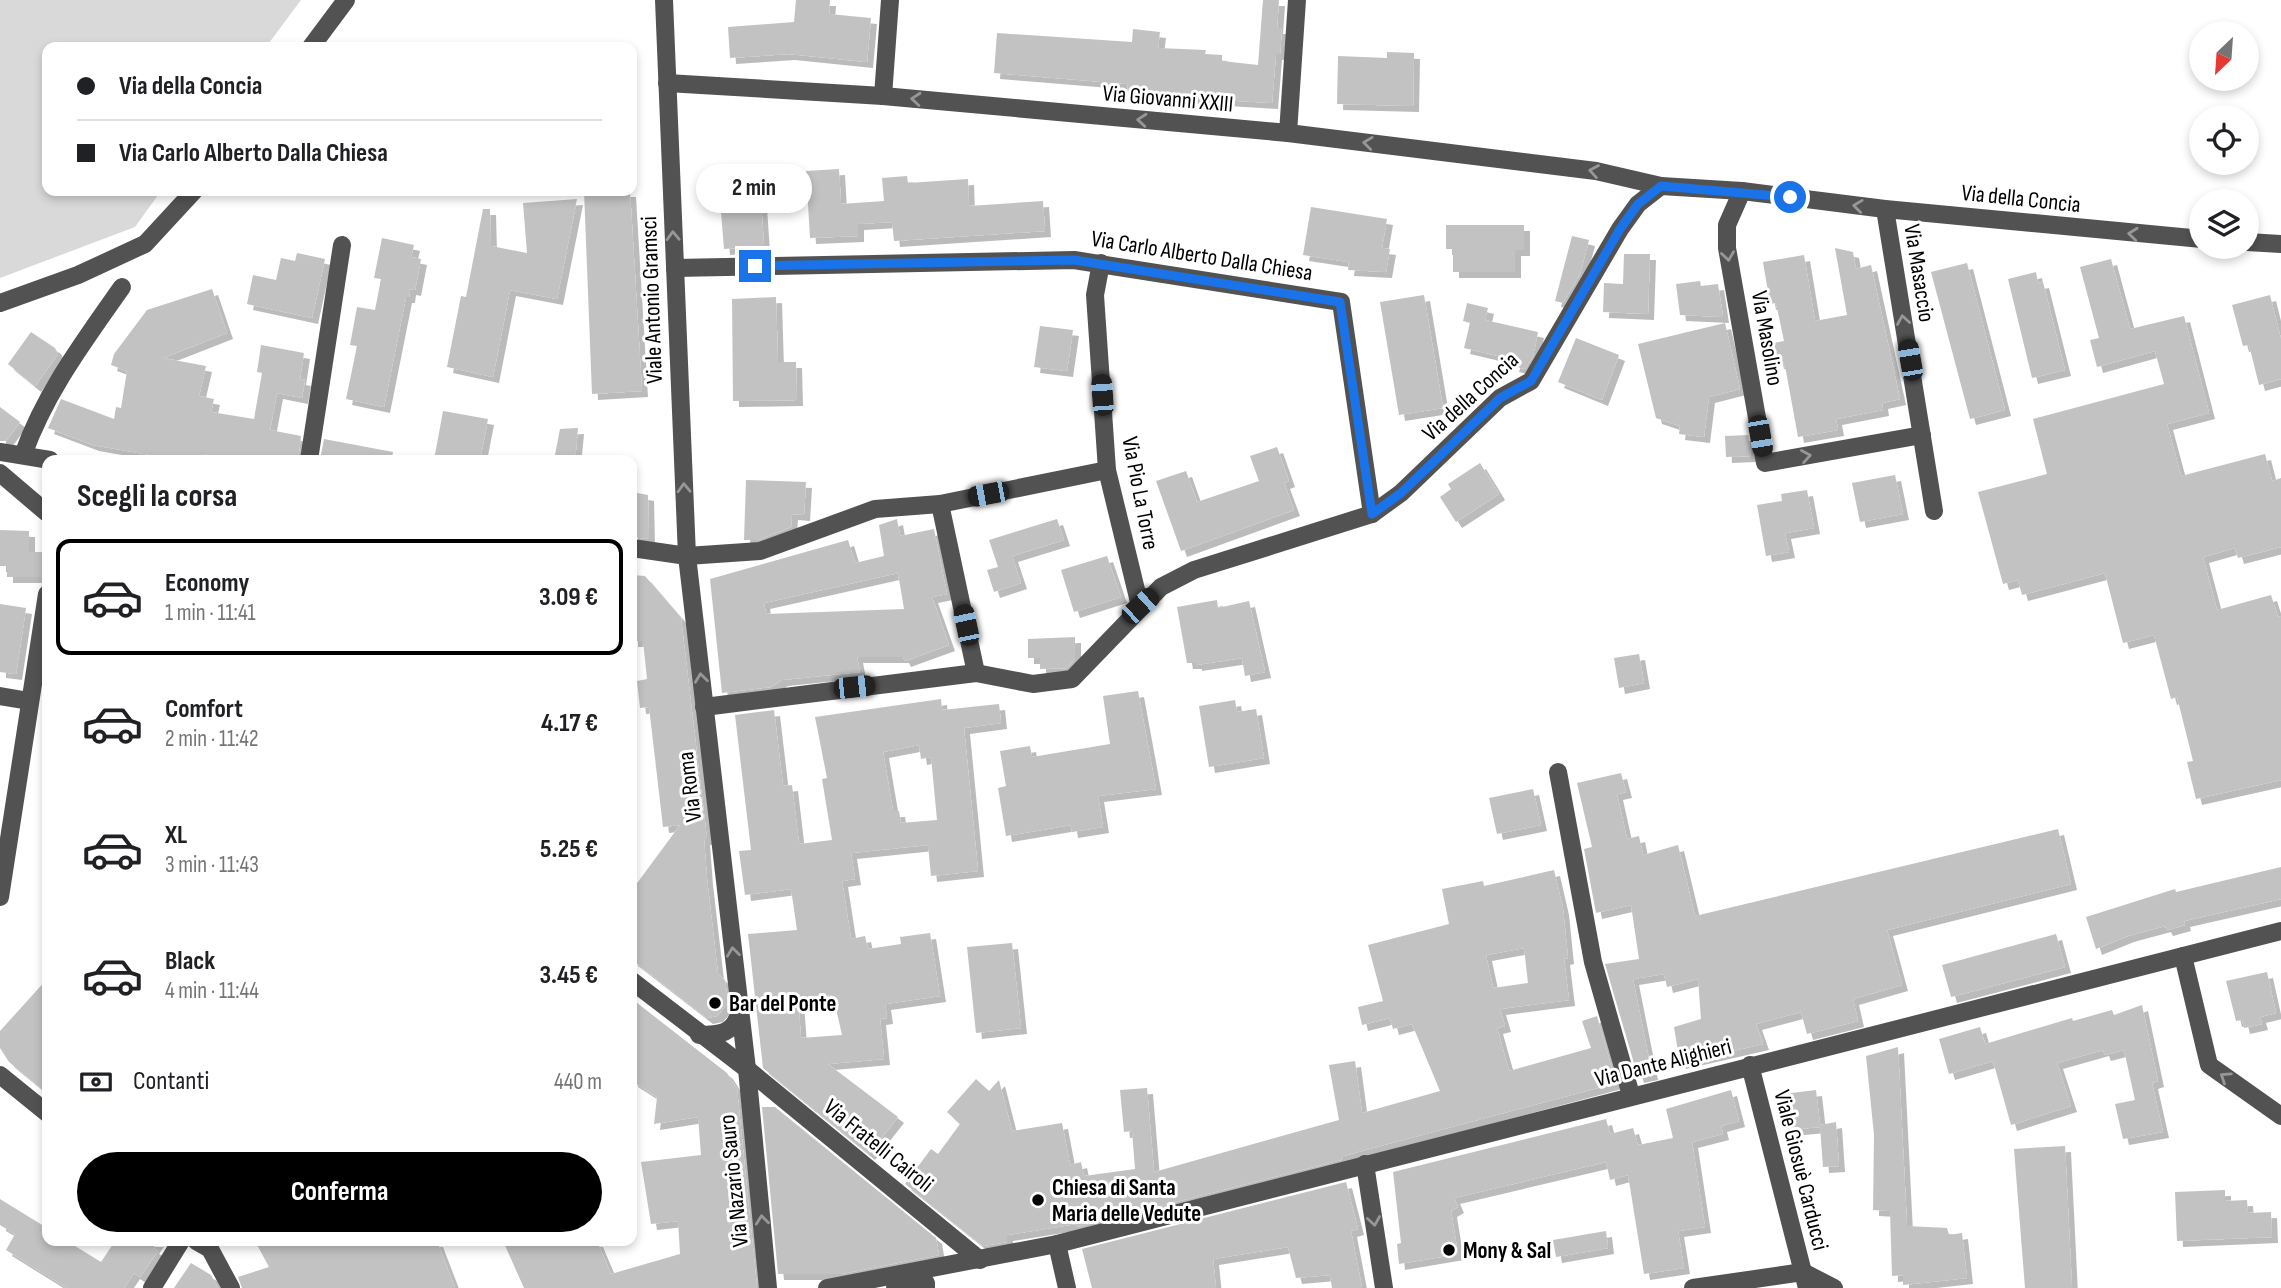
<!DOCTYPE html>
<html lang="it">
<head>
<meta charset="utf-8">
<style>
  body { margin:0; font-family:"Sofia Sans Condensed",sans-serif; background:#f2f2f2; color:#202124; height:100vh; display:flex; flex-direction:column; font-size:26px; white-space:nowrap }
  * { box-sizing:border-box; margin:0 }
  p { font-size:23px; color:#757577 }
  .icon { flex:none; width:38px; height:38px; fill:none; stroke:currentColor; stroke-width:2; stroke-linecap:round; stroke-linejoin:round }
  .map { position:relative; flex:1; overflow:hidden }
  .sheet { position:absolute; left:42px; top:455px; width:595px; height:791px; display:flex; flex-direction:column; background:#fff; border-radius:14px; box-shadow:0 4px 10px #0003 }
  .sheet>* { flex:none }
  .guide { position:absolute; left:42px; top:42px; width:595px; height:154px; border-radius:14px; box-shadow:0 4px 10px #0003; display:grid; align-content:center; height:154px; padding:0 35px; background:#fff }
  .needle { width:46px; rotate:205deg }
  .controls { position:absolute; left:2189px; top:21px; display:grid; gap:14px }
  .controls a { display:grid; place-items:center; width:70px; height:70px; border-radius:50%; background:#fff; box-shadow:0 4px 10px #0003; font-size:35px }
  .end { position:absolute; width:32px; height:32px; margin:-16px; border:9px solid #1a73e8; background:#fff; box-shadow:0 0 0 4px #fff }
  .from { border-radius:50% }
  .bubble { position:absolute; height:49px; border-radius:24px; background:#fff; box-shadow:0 4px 10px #0003; font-size:23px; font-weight:700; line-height:49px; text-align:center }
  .car { position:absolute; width:21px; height:42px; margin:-21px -10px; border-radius:9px; box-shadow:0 0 5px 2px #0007; background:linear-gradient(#222 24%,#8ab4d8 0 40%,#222 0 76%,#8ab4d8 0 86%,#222 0) }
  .guide b { display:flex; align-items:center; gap:24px; height:66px; font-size:26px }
  .guide b+b { border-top:2px solid #e0e0e0 }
  .guide i { width:18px; height:18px; background:#202124 }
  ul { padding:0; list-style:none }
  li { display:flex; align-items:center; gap:21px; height:116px; margin:0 14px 10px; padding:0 21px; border:4px solid transparent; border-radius:14px }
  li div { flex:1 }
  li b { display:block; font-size:26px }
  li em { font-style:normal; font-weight:700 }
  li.selected { border-color:#000 }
  li>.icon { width:63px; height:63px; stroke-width:1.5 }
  h2 { padding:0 35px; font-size:32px; line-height:84px }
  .pay { display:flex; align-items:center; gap:18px; height:77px; padding:0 35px; font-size:26px }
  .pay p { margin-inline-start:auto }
  .primary-button { display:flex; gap:14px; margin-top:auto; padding:14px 35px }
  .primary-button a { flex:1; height:80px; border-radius:42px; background:#000; color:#fff; font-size:28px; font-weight:700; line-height:80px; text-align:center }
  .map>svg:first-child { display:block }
  .green { fill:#d9d9d9 }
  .building { fill:#c2c2c2; fill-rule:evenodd; filter:url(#shadow) }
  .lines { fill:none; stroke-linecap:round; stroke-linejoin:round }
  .minor { stroke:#525252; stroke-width:18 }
  .oneway { stroke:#979797 }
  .route { stroke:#1a73e8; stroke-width:9 }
  .poi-dot { fill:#000; stroke:#fff; stroke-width:2.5 }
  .labels { text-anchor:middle; stroke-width:6; stroke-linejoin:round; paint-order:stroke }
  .street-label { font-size:23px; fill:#000; stroke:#fff }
  .poi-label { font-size:23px; font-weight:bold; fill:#000; stroke:#fff; text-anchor:start }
</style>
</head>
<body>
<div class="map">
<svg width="2281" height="1288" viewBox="0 0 2281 1288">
  <defs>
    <filter id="shadow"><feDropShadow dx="6" dy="6" stdDeviation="0" flood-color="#0004"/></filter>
  </defs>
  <rect width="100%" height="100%" fill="#fff"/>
  <path class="green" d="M0 0H301L266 47H47V191H161L135 227 0 278Z"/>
  <g class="building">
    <path d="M796 0H830L829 14 871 18 867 62 789 54 730 58 728 27 794 22Z"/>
    <path d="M1263 0H1279L1277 28H1282L1280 54H1276L1272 103 1154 96 1153 98 1127 95 1128 84 994 73 997 33 1132 42 1133 29 1160 32 1158 48 1206 50 1205 54 1222 55V61L1258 65Z"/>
    <path d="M1387 52 1414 53 1413 106 1337 104 1338 56 1387 58Z"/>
    <path d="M839 169 841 204 884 201 882 178 907 176 908 183 968 179 969 206 1043 201 1045 231 894 241 892 222 858 224V236L810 238 806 171Z"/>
    <path d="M759 172 764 246 724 249 718 176Z"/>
    <path d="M584 191H630L642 391 592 394Z"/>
    <path d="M577 199 557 299 510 290 493 377 447 367 461 296 466 297 483 209H490L491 246 527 253 523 203Z"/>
    <path d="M1311 207 1387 219 1382 248 1390 249 1386 272 1348 270 1349 262 1303 255Z"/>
    <path d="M1446 225H1524V250H1515V272H1453V249H1446Z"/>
    <path d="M1572 236 1589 240 1580 274 1563 303 1555 301Z"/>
    <path d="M382 238 414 245 411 257 421 259 415 290 410 289 409 297H406L384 407 346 399 357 346 350 345 357 307 375 310 381 279 374 278Z"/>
    <path d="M1835 248 1853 252 1856 269 1871 265 1900 399 1882 403 1883 410 1836 419 1838 430 1798 437 1786 371 1783 362 1778 363 1774 343 1784 341 1776 303 1770 304 1763 262 1804 255 1815 321 1847 315Z"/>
    <path d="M297 253 325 259 312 318 247 304 253 275 276 280 281 258 295 261Z"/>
    <path d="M1624 254H1650L1648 314 1603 312 1604 283 1623 284Z"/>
    <path d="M2111 259 2130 329 2184 316 2209 413 2167 424 2181 476 2265 454 2272 481 2281 478V547L2238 558 2235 548 2203 557 2217 610 2271 595 2278 617 2281 616V780L2196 799 2187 762 2193 761 2177 697 2171 699 2154 635 2123 643 2105 573 2022 595 2018 580 2003 584 1978 492 2047 474 2033 419 2164 384 2155 351 2097 367 2090 340 2099 338 2080 267Z"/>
    <path d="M1967 263 2005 410 1970 419 1931 272Z"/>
    <path d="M2036 272 2038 283 2043 282 2065 370 2032 378 2008 279Z"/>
    <path d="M1700 281 1701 286 1718 284 1723 317 1680 315 1676 284Z"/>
    <path d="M212 289 227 333 163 358 206 366 199 396 214 399 211 412 254 419 262 373 257 372 261 345 304 353 300 379 305 380 302 398 277 393 270 430 301 436 298 460H239L204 454 203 460H179L93 445 48 428 61 399 114 419 116 407 121 408 127 371 111 365 114 354 147 310Z"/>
    <path d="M1424 295 1443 408 1399 415 1380 302Z"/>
    <path d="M2270 295 2281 339V379L2259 385 2249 345 2243 346 2232 305Z"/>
    <path d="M776 297 778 362H796L797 400 733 401 732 299Z"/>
    <path d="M1467 303 1488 308 1485 320 1538 332 1533 356 1525 369 1513 366 1515 360 1464 348 1470 323 1463 321Z"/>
    <path d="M1725 323 1740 389 1709 397 1704 437 1679 434 1680 426 1656 418 1638 344Z"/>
    <path d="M1040 326 1073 330 1067 371 1034 367Z"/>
    <path d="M31 332 55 348 58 354 35 386 8 364Z"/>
    <path d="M1576 338 1619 355 1602 400 1558 382Z"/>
    <path d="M0 407 20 422 6 441H0Z"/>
    <path d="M443 411 488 419 480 460H434Z"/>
    <path d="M578 428 575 460H554L560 429Z"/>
    <path d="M1748 435 1751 456 1726 457 1725 436Z"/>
    <path d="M324 439 393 452 392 460H320Z"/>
    <path d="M1277 447 1289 481 1284 483 1294 510 1181 551 1156 481 1186 471 1197 502 1259 481 1250 456Z"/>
    <path d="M1480 463 1499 494 1456 522 1440 497 1451 489 1448 484Z"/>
    <path d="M1895 475 1903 514 1860 522 1852 483Z"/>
    <path d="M746 480 806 482 804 515 792 514 791 527 758 540H744Z"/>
    <path d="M1807 490 1814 528 1785 533 1789 552 1766 556 1757 505 1782 501 1781 494Z"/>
    <path d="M632 492 648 495 649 539 632 537Z"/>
    <path d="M897 519 900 536 934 529 947 594 932 597 949 645 905 661 903 657H857L860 672 782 680 771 687 722 693 710 579 848 540 855 563 884 556 879 525ZM898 573 904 609 766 614 764 603Z"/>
    <path d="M1057 519 1064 540 1012 556 1021 583 994 592 987 570 998 567 989 540Z"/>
    <path d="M0 530 29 531V552H42V577H7V566H0Z"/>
    <path d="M1107 556 1121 597 1074 612 1061 570Z"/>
    <path d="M632 575 645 576 681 618 707 839H704L707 879 718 974 725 980 728 1003 717 1016 707 1018 632 960V890L680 825 663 827 649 707 640 708 637 681 647 679 643 641H632Z"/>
    <path d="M1217 600 1218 608 1249 601 1265 672 1245 676 1242 658 1196 665V663H1187L1177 607Z"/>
    <path d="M0 604 26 608 16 674 0 672Z"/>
    <path d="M1075 637V659L1067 668 1040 669V658H1028V639Z"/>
    <path d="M1639 654 1644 683 1619 688 1614 658Z"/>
    <path d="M1138 691 1156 789 1098 796 1103 827 1072 832 1071 825 1006 836 998 788 1006 786 1000 751 1030 746 1032 757 1110 744 1103 696Z"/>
    <path d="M941 699 942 710 999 704 1001 723 964 728 978 871 931 876 928 845 851 853 855 879 842 881 851 939 865 936 868 949 901 944 900 937 930 933 940 996 885 1004 887 1018 880 1019 884 1059 828 1064 898 1117 869 1154 763 1068 748 934 797 930 791 889 745 895 739 851 751 850 735 715 774 710 783 786 792 785 799 844 832 840 822 779 827 778 815 717ZM919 745 921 759 931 757 937 820 901 823 899 811H893L883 752ZM833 995 842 1035 801 1038 798 998Z"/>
    <path d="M1235 700 1237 712 1256 709 1264 758 1209 767 1199 706Z"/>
    <path d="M1621 773 1626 792 1617 794 1627 839 1639 836 1643 855 1678 845 1695 916 2058 829 2071 884 1887 930 1902 985 1853 999 1858 1021 1807 1034 1801 1012 1756 1024 1763 1044 1680 1063 1674 1027 1701 1019 1698 979 1667 987 1664 974 1633 979 1652 1074 1638 1077 1605 964 1639 959 1631 905 1596 913 1584 849 1592 847 1577 783Z"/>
    <path d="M1533 789 1541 825 1497 834 1489 798Z"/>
    <path d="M2281 867V899L2184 921 2185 925 2167 930 2165 926 2128 936 2096 949 2086 917 2175 889 2176 892Z"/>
    <path d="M1554 870 1563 909 1568 958 1564 959 1569 1000 1500 1009 1505 1026 1497 1028 1509 1071 1591 1048 1582 1021 1597 1016 1616 1083 1343 1156 1341 1160 1077 1227 1076 1224 1007 1235V1242L983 1246 905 1184 931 1149 938 1154 960 1124 947 1112 976 1079 989 1091 999 1080 1012 1131 1062 1123 1070 1165 1081 1162 1084 1176 1135 1169 1132 1131 1124 1132 1120 1090 1147 1088 1154 1172 1339 1120 1329 1065 1355 1061 1362 1113 1440 1091 1412 1024 1393 1029 1390 1018 1362 1025 1358 1007 1383 1001 1368 945 1449 924 1442 889 1483 881 1484 886ZM1524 948 1528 983 1493 988 1486 955Z"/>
    <path d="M2056 934 2065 967 1951 997 1942 965Z"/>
    <path d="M1012 943 1021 1028 976 1033 967 947Z"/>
    <path d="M2267 972 2276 1013 2260 1017 2262 1024 2244 1028 2242 1020 2236 1021 2226 981Z"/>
    <path d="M47 979V1093L9 1062 0 1048V1031Z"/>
    <path d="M632 999 727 1073 737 1089 757 1288H524L503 1241H597L611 1274 680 1254 678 1221 651 1224 641 1162 701 1155 698 1117 654 1124 657 1097 632 1081Z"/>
    <path d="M2142 1005 2158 1081 2152 1083 2163 1132 2123 1139 2115 1104 2135 1100 2124 1050 2105 1055 2103 1050 2057 1063 2071 1106 2011 1125 1993 1061 1949 1074 1939 1039 1980 1027 1985 1044 2072 1018 2073 1021 2112 1010 2114 1015Z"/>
    <path d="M1898 1047 1907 1226 1947 1228 1949 1235 1962 1233 1967 1278 1903 1285V1275L1892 1276 1890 1211 1873 1210 1874 1135 1866 1056Z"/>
    <path d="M1731 1090 1739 1121 1721 1126 1723 1134 1692 1142 1705 1227 1678 1231 1684 1268 1644 1274 1628 1175 1610 1180 1606 1162 1454 1198 1458 1207 1451 1211 1458 1254 1399 1264 1397 1244 1401 1243 1393 1172 1606 1119 1610 1134 1633 1128 1638 1145 1673 1138 1666 1109Z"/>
    <path d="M1816 1090 1820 1125 1836 1122 1839 1166 1823 1167 1820 1127 1787 1130 1783 1094Z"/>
    <path d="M762 1107H775L936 1238 939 1255 841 1274H778Z"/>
    <path d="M2065 1146 2072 1288H2025L2014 1149Z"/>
    <path d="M1346 1182 1358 1229 1351 1231 1362 1288H1332L1330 1275 1296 1278 1288 1247 1213 1259 1216 1288H1092L1082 1249Z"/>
    <path d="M2225 1190V1201L2247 1200 2248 1213 2271 1212 2272 1237 2177 1241 2175 1192Z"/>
    <path d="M0 1199 47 1228V1241H67L101 1262 115 1241H158L153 1248 158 1251 140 1277 134 1273 124 1288H67L6 1250 15 1234 0 1225Z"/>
    <path d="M1606 1231 1608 1248 1556 1257 1553 1240Z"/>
    <path d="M255 1241H437L455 1288H242L238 1277 269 1267Z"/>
    <path d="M191 1263 211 1275 218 1288H174Z"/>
  </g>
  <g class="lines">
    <g class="minor">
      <path d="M664 0 687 556 747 1069 768 1288"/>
      <path d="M311 47 346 0"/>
      <path d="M667 83 883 96 1288 133 1596 171 1661 186 1742 191 1885 209 2202 239"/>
      <path d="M883 96 890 0"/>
      <path d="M1288 133 1297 0"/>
      <path d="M1742 191 1727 225V248L1765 463 1922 435"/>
      <path d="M1885 209 1934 511"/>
      <path d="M2247 242 2281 244"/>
      <path d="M1101 263 1095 295 1107 470 1140 606"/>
      <path d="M675 268 1074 260 1341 302 1372 514"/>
      <path d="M0 303 78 275 145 244 194 191"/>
      <path d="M0 452 50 460"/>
      <path d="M23 455C45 393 84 341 122 287"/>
      <path d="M309 460 342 245"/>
      <path d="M0 473 47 513"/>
      <path d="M940 504 976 673"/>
      <path d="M632 548 687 556 760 551 875 509 940 504 1107 470"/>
      <path d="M0 696 29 701"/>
      <path d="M704 707 976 673 1033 684 1072 679 1161 587 1194 570 1372 514 1401 493 1500 398 1531 381 1620 229 1638 204 1661 186"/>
      <path d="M1558 772 1593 962 1631 1095"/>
      <path d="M0 897 47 594"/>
      <path d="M2183 956 2209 1065 2281 1116"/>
      <path d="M632 981 747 1069 980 1260"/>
      <path d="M699 1035C720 1035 733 1034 740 1012"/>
      <path d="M1750 1065 1807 1288"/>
      <path d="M0 1075 47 1113"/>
      <path d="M1365 1164 1384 1288"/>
      <path d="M196 1241 210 1249 231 1288"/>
      <path d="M1057 1244 1067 1288"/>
      <path d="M1803 1272 1834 1288"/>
      <path d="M152 1288 181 1241"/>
      <path d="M827 1288 1057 1244 2281 931"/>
      <path d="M895 1288 926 1283V1288"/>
      <path d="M1693 1288 1803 1272"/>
    </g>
  </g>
  <defs><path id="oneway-chevron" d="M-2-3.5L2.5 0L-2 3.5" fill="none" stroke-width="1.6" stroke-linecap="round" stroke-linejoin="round" transform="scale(1.75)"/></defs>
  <g class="oneway">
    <use href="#oneway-chevron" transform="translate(916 99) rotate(-175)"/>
    <use href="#oneway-chevron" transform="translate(1142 120) rotate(-175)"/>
    <use href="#oneway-chevron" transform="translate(1368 143) rotate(-173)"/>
    <use href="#oneway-chevron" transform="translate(1594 171) rotate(-170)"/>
    <use href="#oneway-chevron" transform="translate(1858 206) rotate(-173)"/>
    <use href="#oneway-chevron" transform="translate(2133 234) rotate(-174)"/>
    <use href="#oneway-chevron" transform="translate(673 236) rotate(-92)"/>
    <use href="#oneway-chevron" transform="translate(1728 256) rotate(82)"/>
    <use href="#oneway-chevron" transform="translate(1903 320) rotate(-99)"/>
    <use href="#oneway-chevron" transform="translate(1806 456) rotate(-10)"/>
    <use href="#oneway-chevron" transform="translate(684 488) rotate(-92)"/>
    <use href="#oneway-chevron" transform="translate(701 678) rotate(-97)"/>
    <use href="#oneway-chevron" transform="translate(733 952) rotate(-97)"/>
    <use href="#oneway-chevron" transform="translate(2225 1077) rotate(-146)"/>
    <use href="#oneway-chevron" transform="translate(762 1220) rotate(-96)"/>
    <use href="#oneway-chevron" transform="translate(1374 1221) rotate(81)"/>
  </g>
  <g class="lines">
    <path class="route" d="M755 266 1074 260 1340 302 1372 514 1401 493 1500 398 1531 381 1620 229 1638 204 1661 186 1790 197"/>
  </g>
  <g class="poi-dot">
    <circle cx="715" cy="1003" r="7"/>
    <circle cx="1038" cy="1200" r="7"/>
    <circle cx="1449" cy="1250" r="7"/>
  </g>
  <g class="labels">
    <g class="street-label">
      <text transform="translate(1168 98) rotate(5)" y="8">Via Giovanni XXIII</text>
      <text transform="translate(2021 198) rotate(6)" y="8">Via della Concia</text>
      <text transform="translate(1202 255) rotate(9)" y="8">Via Carlo Alberto Dalla Chiesa</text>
      <text transform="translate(1920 273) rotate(81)" y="8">Via Masaccio</text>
      <text transform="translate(651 300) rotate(-92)" y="8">Viale Antonio Gramsci</text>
      <text transform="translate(1768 338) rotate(80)" y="8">Via Masolino</text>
      <text transform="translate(1470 396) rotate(-42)" y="8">Via della Concia</text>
      <text transform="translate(1141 493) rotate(79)" y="8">Via Pio La Torre</text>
      <text transform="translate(689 787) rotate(-97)" y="8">Via Roma</text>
      <text transform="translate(1663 1062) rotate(-14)" y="8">Via Dante Alighieri</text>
      <text transform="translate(879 1145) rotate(39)" y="8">Via Fratelli Cairoli</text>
      <text transform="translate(1802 1170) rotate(76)" y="8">Viale Giosuè Carducci</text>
      <text transform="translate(733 1181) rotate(-96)" y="8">Via Nazario Sauro</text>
    </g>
    <g class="poi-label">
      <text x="729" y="1011">Bar del Ponte</text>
      <text x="1052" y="1195">Chiesa di Santa<tspan x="1052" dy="26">Maria delle Vedute</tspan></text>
      <text x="1463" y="1258">Mony &amp; Sal</text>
    </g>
  </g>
</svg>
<div class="controls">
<a><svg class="needle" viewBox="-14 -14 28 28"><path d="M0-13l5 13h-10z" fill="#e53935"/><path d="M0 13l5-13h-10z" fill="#757577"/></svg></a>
<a><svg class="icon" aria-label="locate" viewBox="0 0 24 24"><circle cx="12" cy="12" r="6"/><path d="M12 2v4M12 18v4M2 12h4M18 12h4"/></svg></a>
<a><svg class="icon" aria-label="layers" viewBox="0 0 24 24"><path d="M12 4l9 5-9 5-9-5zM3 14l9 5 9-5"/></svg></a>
</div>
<i class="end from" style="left:1790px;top:197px"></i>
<i class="end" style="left:755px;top:266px"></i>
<div class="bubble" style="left:696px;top:164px;width:116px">2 min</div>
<i class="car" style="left:1910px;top:360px;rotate:350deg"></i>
<i class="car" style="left:1102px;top:395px;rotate:356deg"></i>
<i class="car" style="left:1760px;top:436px;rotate:170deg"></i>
<i class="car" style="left:988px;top:494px;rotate:259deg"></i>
<i class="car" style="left:1140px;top:606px;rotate:48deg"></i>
<i class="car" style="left:966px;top:625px;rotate:348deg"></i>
<i class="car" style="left:854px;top:687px;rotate:84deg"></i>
<div class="guide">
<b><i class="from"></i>Via della Concia</b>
<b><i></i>Via Carlo Alberto Dalla Chiesa</b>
</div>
<section class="sheet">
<h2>Scegli la corsa</h2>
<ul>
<li class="selected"><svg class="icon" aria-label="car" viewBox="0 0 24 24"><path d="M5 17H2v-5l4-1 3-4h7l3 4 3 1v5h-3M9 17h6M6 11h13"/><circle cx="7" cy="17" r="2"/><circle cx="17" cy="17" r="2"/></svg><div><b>Economy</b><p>1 min · 11:41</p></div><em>3.09 €</em></li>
<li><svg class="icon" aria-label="car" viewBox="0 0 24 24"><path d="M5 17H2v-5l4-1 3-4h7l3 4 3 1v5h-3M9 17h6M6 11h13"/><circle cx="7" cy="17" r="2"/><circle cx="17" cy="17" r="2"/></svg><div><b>Comfort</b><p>2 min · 11:42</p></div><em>4.17 €</em></li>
<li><svg class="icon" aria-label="car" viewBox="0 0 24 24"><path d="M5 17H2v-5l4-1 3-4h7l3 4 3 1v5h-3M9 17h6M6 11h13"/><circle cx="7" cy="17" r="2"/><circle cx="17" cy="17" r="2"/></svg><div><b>XL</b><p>3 min · 11:43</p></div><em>5.25 €</em></li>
<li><svg class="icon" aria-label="car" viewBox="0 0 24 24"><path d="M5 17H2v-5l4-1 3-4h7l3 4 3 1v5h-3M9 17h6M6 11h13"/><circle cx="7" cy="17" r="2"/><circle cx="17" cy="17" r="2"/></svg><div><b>Black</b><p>4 min · 11:44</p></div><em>3.45 €</em></li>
</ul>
<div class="pay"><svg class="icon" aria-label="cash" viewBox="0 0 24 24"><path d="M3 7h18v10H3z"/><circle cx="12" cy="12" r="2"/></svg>Contanti<p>440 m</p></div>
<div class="primary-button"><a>Conferma</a></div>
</section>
</div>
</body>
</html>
